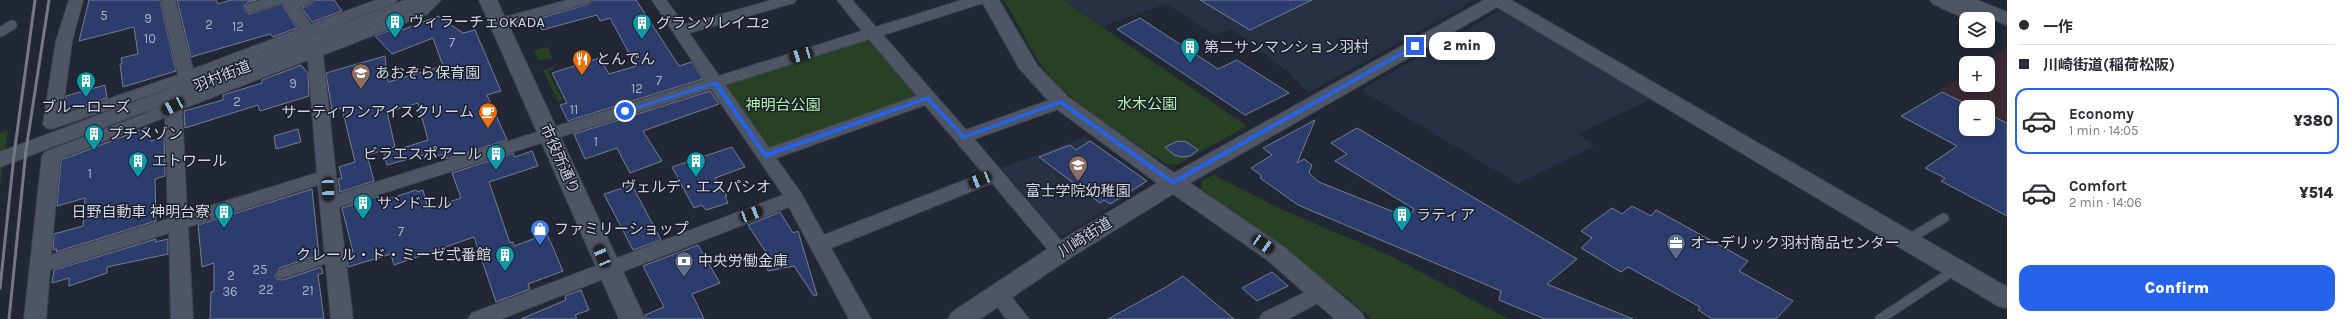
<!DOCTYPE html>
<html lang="en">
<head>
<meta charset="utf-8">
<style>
  body { margin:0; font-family:Karla,"Noto Sans JP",sans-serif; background:#f2f2f3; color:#2b2b33; height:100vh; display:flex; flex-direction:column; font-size:15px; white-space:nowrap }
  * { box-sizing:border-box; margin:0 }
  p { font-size:13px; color:#7c7c81 }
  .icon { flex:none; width:22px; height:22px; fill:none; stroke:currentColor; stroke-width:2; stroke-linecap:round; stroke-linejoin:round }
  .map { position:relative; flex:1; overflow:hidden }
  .drawer { display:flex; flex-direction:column; background:#fff; width:340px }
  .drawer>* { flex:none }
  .banner { display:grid; align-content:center; height:88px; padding:0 12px; background:#fff }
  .buttons { position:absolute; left:1959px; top:12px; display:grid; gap:8px }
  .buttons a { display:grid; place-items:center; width:36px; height:36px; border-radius:8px; background:#fff; box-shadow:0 2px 6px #0003; font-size:20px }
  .end { position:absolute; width:18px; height:18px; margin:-9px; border:5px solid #2563eb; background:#fff; box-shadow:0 0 0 2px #fff }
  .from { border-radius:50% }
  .bubble { position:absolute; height:28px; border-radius:12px; background:#fff; box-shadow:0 2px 6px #0003; font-size:13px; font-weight:800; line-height:28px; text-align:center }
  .car { position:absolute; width:12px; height:24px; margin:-12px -6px; border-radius:5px; box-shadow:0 0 3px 1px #0007; background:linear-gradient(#222 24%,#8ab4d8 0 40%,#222 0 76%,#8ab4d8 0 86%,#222 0) }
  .banner b { display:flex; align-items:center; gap:14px; height:38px; font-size:15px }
  .banner b+b { border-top:1px solid #e1e1e2 }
  .banner i { width:10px; height:10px; background:#2b2b33 }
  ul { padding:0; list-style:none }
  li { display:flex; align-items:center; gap:12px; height:66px; margin:0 8px 6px; padding:0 4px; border:2px solid transparent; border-radius:12px }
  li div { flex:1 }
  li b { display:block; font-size:15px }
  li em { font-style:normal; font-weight:800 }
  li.on { border-color:#2563eb }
  li>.icon { width:36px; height:36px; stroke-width:1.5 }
  .cta { display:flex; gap:8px; margin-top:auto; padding:8px 12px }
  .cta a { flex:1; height:46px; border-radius:12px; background:#2563eb; color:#fff; font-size:16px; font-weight:800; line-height:46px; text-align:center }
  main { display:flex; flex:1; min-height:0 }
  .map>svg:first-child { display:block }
  .commercial { fill:#3a2933 }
  .built { fill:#283044 }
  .green { fill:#284024 }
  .building { fill:#2c3c6d; stroke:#777e8f }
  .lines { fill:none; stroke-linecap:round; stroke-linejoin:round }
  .service-casing { stroke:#3f434f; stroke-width:11 }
  .minor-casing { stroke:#3f434f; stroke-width:2 }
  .tertiary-casing { stroke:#3f434f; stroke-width:2 }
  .secondary-casing { stroke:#3f434f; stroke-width:2 }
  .service { stroke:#4e5565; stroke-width:9 }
  .minor { fill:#4e5565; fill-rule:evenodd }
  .tertiary { fill:#4e5565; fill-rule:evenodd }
  .secondary { fill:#4e5565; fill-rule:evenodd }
  .rail { stroke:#747985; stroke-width:3 }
  .route { fill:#2563eb }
  .labels { text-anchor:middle; stroke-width:3; stroke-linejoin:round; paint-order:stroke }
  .number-label { font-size:13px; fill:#a8b0c2 }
  .poi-label { font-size:15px; fill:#d2d6df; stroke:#181d2b; text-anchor:start }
  .street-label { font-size:15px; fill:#d2d6df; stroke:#181d2b }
  .park-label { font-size:15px; fill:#b5f4ab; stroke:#181d2b }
</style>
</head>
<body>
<main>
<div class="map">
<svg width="2007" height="319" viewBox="0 0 2007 319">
  <rect width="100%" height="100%" fill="#212735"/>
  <path class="commercial" d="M2007 48V122L1988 113V107H1975L1940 90 1966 74V85H1988V63H1983Z"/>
  <g class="built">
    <path d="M1063 0H1475L1308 93 1288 72 1232 29 1214 35 1166 4 1102 26Z"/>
    <path d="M1499 11 1509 12 1654 98 1578 134 1595 146 1518 184 1361 90Z"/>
    <path d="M1086 137 1144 178V186L1065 235 1057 234 1001 168Z"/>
  </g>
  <g class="green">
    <path d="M1003 0H1063L1247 126 1177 165 1166 164C1124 135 1073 108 1042 66 1027 45 1018 21 1003 0Z"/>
    <path d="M866 39 871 41 917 93 914 99 774 149 764 148 725 88 729 83Z"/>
    <path d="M547 47 553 58 539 61 534 50Z"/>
    <path d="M553 67 554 69 548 71 563 100 558 102 543 70Z"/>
    <path d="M8 130 0 187V133Z"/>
    <path d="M1214 175 1281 209 1391 256 1508 319H1372C1318 271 1258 233 1201 189V181Z"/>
  </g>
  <g class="building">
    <path d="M89 0H160L176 71 123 87 120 64 122 63 121 58 138 54 134 27 79 41Z"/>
    <path d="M177 0H216L218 4 231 0H256L248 2 244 6 246 12 249 14 282 4 297 28 273 37 270 34 191 57Z"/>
    <path d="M315 0H334L342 11 312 22 302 8 312 4Z"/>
    <path d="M592 0H636L679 66 692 62 703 79 568 121 560 105 567 103 552 73 600 58 609 74 636 66 610 18 600 21 597 15 542 30 537 19 589 4Z"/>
    <path d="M1200 0H1312L1250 30Z"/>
    <path d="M438 16 463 33 475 30 501 91 487 95 507 140 447 159 445 154 424 159 423 155 387 165 384 154 428 140 418 103 387 112 395 147 367 155 374 181 340 192 338 179 342 178 339 167 355 162 342 108 332 111 326 73 385 56 388 82 443 66 433 38 392 54 375 36 399 27 402 30Z"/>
    <path d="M1140 18 1218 69 1237 60 1289 93 1245 115 1117 29Z"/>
    <path d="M301 65 308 73 309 96 260 111 258 105 185 128 184 111 223 100V95L262 83V80Z"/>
    <path d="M105 85 107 98 66 111V96Z"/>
    <path d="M710 91 719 104 643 131 662 161 630 173 617 148 585 159 574 134Z"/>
    <path d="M1942 92 1973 107H1966V129H1988V114L2007 123V216L1941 181 1945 178 1925 168 1957 146 1901 116Z"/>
    <path d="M1315 120 1297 163 1304 159 1312 165 1309 173 1319 182 1409 218 1414 209 1335 161 1347 154 1331 143 1357 128 1577 259 1547 284 1633 319H1545L1499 300 1501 291 1298 205 1260 178 1262 176 1251 168 1272 155 1263 148Z"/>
    <path d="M148 127 151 141 164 137 165 176 155 179 156 221 56 252 57 249 53 250 54 234 83 226 85 198 57 206 61 160Z"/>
    <path d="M298 129 301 142 276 149 274 136Z"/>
    <path d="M1090 141 1147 181 1110 204 1104 200 1100 203 1039 157 1070 145 1076 150Z"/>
    <path d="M1178 141 1187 142 1198 150 1190 156 1182 157 1174 155 1165 147Z"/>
    <path d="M732 147 745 167 715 178 727 196H725L728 203 706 210 702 205 694 208 672 167Z"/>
    <path d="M532 151 538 166 489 182 510 243 513 242 514 246 547 234 563 271 528 284 530 289 496 302 474 237 394 265 391 254 348 267 346 255 353 252 342 208 378 196 379 202 416 190 417 192 423 190 428 209 461 198 452 173 513 153 515 157Z"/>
    <path d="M632 185 661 240 633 250 604 194Z"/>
    <path d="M312 189 319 255 279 268 275 276 277 279 283 280 321 267 323 273 318 275 324 319H210L211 292 214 291V263L202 267 198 225Z"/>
    <path d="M1632 206 1651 216 1656 210 1748 261 1739 271 1793 301 1776 319H1712L1698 310 1700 307 1628 267 1621 272 1581 248 1592 238 1581 231 1612 208 1622 214Z"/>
    <path d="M780 212 793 233 798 231 817 295 814 296 794 266 768 271 762 255 767 254 748 225Z"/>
    <path d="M156 239 155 242 168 239V254L107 267V273L69 286V278L52 283 54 270Z"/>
    <path d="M698 245 720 283 692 294 704 319H646L645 315 664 307 643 266Z"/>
    <path d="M1272 272 1288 286 1257 301 1242 288Z"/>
    <path d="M1183 276 1234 319H1108L1166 287Z"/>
    <path d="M581 290 589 310 575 315 577 319H521L566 300 565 296Z"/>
  </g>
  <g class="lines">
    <defs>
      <g id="service">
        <path d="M250 8 278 0"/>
        <path d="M0 32 12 25"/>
        <path d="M1907 240 1944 218"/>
        <path d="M281 274 334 256"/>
        <path d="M1880 319 1956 269"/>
      </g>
      <g id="minor">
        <path d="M69 0H83L72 41 62 115 178 75 161 0H175L193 69 299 29 281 0H314L312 3 300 7 311 24 376 0H397L395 3 193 80 52 129 46 128 43 124 56 41Z"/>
        <path d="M425 0H441L426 15 323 55 338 194 705 80 652 0H666L684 25 772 0H796L794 3 689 33 719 76 862 31 837 0H852L876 27 962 0H985L983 3 883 35 966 130 1055 98H1067L1069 102 1067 106 974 139 1071 252 1068 257 1061 259 1054 257 992 183 831 248 871 319H849L789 207 501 319H468L472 313 783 195 711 89 339 207 353 319H331L318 185 188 227 193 319H171L169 233 50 270 46 319H24L42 156 45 152 144 114 167 102 307 49 309 47 317 46 416 9ZM869 39 917 96 769 148 725 85ZM308 60 317 173 187 213 182 109ZM925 105 983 173 824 235 801 193 776 158ZM165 117 168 219 51 255 60 159Z"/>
        <path d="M567 0H591L589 3 499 28 491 23 494 20Z"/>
        <path d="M1322 284 1329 287 1332 292 1329 297 1288 319H1259L1263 313Z"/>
        <path d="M999 287 1006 290 1029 319H1006L989 295 992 290Z"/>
      </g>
      <g id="tertiary">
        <path d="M479 0H497L645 319H619Z"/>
        <path d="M981 0H999L1037 65 1068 97 1174 173 1484 0H1511L2007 287V308L1998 306 1497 7 1190 183 1284 247 1361 312 1365 319H1335L1266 259 1173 194 1070 258 980 319H948L952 312 1052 246 1157 183 1054 107 1019 68Z"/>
      </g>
      <g id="secondary">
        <path d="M405 0H431L428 4 0 167V152Z"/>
        <path d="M1930 0H1977L2007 12V25L1982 15 1979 19H1966L1933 4Z"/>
      </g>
    </defs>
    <use href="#service" class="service-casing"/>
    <use href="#minor" class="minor-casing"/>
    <use href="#tertiary" class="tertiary-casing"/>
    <use href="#secondary" class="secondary-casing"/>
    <use href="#service" class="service"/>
    <use href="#minor" class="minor"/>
    <use href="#tertiary" class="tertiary"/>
    <use href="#secondary" class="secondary"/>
    <g class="rail">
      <path d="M0 288 14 155 35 0"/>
      <path d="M9 319 26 150 49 0"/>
    </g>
  </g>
  <path class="route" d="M1413 45 1418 46 1173 185 1060 104 963 139 927 100 765 158 714 85 627 112 622 111 717 81 766 153 928 96 964 135 1061 100 1173 180Z"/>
  <defs>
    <symbol id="building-pin" viewBox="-11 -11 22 30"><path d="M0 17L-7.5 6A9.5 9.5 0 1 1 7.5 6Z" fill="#0f9aa8" stroke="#181d2b"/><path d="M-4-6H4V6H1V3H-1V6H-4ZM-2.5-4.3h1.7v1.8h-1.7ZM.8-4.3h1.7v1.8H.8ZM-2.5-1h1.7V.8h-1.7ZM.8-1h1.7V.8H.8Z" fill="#fff"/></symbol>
    <symbol id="restaurant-pin" viewBox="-11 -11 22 30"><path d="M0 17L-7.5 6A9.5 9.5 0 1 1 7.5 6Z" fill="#e8710a" stroke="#181d2b"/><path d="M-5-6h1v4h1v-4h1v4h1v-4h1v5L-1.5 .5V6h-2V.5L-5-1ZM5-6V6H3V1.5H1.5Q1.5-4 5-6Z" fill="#fff"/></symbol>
    <symbol id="school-pin" viewBox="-11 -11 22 30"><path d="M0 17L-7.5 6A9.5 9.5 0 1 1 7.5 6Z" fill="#8d6e63" stroke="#181d2b"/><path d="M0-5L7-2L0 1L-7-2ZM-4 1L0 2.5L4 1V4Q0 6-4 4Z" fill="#fff"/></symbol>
    <symbol id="cafe-pin" viewBox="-11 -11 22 30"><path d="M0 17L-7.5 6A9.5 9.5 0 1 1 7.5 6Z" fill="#e8710a" stroke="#181d2b"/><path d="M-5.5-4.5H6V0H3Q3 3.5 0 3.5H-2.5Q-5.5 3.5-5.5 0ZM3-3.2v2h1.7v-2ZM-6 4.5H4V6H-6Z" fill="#fff"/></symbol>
    <symbol id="shop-pin" viewBox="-11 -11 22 30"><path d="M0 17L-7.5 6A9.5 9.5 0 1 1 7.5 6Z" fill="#3f7fe0" stroke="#181d2b"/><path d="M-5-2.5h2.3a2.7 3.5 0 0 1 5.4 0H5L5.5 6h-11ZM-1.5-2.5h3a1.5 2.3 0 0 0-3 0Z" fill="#fff"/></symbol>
    <symbol id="office-pin" viewBox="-11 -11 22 30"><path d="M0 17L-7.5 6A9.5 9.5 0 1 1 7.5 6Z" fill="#5c6f8a" stroke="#181d2b"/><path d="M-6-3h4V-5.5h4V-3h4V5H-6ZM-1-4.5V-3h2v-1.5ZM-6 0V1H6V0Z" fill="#fff"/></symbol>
    <symbol id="bank-pin" viewBox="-11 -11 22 30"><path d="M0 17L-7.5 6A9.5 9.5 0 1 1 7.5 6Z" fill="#5c6f8a" stroke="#181d2b"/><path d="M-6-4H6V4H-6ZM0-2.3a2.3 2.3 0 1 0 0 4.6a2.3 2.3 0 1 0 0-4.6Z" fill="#fff"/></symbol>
  </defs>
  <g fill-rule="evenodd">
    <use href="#building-pin" x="384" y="11" width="22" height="30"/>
    <use href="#building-pin" x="631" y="12" width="22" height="30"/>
    <use href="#building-pin" x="1179" y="36" width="22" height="30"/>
    <use href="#restaurant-pin" x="571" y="48" width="22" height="30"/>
    <use href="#school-pin" x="350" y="62" width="22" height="30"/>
    <use href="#building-pin" x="75" y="70" width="22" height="30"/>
    <use href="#cafe-pin" x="477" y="101" width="22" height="30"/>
    <use href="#building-pin" x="83" y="123" width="22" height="30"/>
    <use href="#building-pin" x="485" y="143" width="22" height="30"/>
    <use href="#building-pin" x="127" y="150" width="22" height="30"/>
    <use href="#building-pin" x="685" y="150" width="22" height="30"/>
    <use href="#school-pin" x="1067" y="154" width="22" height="30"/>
    <use href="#building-pin" x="352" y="192" width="22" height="30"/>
    <use href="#building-pin" x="213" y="201" width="22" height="30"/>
    <use href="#building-pin" x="1391" y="204" width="22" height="30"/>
    <use href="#shop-pin" x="529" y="218" width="22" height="30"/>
    <use href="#office-pin" x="1665" y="232" width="22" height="30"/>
    <use href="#building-pin" x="494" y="244" width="22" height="30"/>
    <use href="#bank-pin" x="673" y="250" width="22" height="30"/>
  </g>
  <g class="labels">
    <g class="number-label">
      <text x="104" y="20">5</text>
      <text x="148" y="23">9</text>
      <text x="209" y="29">2</text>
      <text x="238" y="31">12</text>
      <text x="150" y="43">10</text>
      <text x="452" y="47">7</text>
      <text x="659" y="85">7</text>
      <text x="293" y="88">9</text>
      <text x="637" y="93">12</text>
      <text x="237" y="106">2</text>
      <text x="574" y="114">11</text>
      <text x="596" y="146">1</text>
      <text x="90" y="178">1</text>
      <text x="401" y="236">7</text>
      <text x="260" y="274">25</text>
      <text x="231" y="280">2</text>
      <text x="266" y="294">22</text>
      <text x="308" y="295">21</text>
      <text x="230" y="296">36</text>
    </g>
    <g class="poi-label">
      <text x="409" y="27">ヴィラーチェOKADA</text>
      <text x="656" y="28">グランソレイユ2</text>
      <text x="1204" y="52">第二サンマンション羽村</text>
      <text x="596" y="64">とんでん</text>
      <text x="375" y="78">あおぞら保育園</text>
      <text x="86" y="112" text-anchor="middle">ブルーローズ</text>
      <text x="474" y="117" text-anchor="end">サーティワンアイスクリーム</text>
      <text x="108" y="139">プチメゾン</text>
      <text x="482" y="159" text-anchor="end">ビラエスポアール</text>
      <text x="152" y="166">エトワール</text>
      <text x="696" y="192" text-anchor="middle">ヴェルデ・エスパシオ</text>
      <text x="1078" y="196" text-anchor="middle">富士学院幼稚園</text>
      <text x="377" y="208">サンドエル</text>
      <text x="210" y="217" text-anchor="end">日野自動車 神明台寮</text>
      <text x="1416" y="220">ラティア</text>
      <text x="554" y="234">ファミリーショップ</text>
      <text x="1690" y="248">オーデリック羽村商品センター</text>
      <text x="491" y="260" text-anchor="end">クレール・ド・ミーゼ弍番館</text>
      <text x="698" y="266">中央労働金庫</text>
    </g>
    <g class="street-label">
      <text transform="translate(222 76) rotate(-21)" y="5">羽村街道</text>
      <text transform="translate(560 159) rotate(66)" y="5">市役所通り</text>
      <text transform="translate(1085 237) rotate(-32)" y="5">川崎街道</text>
    </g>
    <g class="park-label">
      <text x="1147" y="109">水木公園</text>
      <text x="783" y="110">神明台公園</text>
    </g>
  </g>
</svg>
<div class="buttons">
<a><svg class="icon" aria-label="layers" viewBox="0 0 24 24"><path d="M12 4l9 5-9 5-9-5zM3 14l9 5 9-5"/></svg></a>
<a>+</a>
<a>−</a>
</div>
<i class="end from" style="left:625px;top:111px"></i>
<i class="end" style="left:1415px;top:46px"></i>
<div class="bubble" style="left:1429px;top:32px;width:66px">2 min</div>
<i class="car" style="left:801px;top:55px;rotate:253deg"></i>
<i class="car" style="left:173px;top:106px;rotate:242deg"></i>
<i class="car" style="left:980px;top:180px;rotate:248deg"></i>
<i class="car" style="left:328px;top:189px;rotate:178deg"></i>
<i class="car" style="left:751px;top:214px;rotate:69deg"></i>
<i class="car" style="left:1263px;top:244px;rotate:124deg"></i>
<i class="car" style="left:602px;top:256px;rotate:337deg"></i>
</div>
<section class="drawer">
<div class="banner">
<b><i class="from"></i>一作</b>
<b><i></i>川崎街道(稲荷松阪)</b>
</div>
<ul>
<li class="on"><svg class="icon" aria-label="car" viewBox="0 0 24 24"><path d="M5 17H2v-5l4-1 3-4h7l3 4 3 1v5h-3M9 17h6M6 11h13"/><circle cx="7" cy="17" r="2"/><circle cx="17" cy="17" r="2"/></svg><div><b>Economy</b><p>1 min · 14:05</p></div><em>¥380</em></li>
<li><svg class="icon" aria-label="car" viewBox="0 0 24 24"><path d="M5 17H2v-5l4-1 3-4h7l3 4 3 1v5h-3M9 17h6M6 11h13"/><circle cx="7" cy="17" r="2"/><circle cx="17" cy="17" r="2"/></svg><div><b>Comfort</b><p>2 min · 14:06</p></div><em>¥514</em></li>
</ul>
<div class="cta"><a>Confirm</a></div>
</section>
</main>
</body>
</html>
